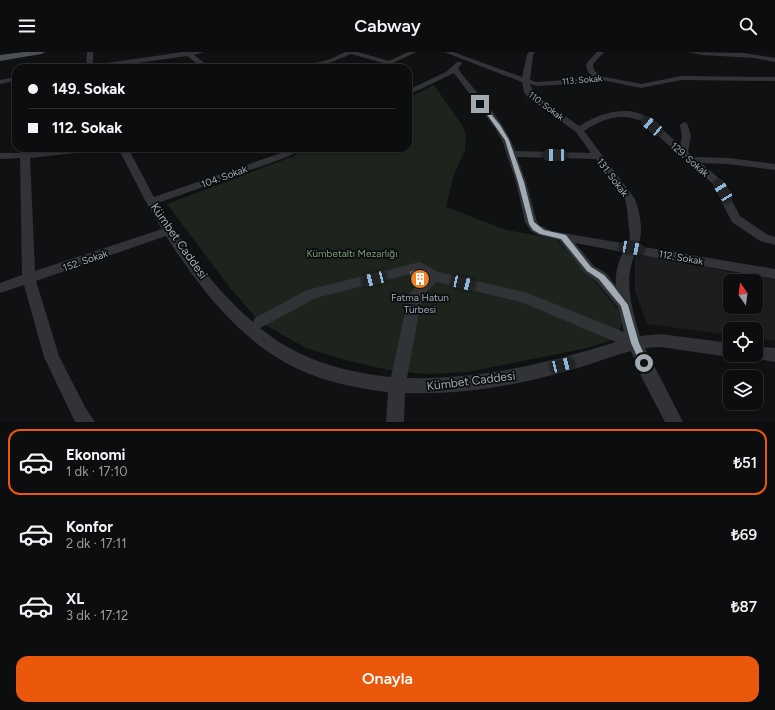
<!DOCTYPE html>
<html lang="tr">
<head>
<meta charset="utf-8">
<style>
  body { margin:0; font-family:Figtree,sans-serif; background:#151617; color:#f1f3f6; height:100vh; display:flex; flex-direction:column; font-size:15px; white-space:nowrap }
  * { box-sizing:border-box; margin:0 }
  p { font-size:13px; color:#9a9c9e }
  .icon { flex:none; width:22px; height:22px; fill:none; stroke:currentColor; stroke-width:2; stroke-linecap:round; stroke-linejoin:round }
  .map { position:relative; height:370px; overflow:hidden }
  .side { display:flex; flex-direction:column; background:#0c0d0e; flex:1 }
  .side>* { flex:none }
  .guide { position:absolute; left:12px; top:12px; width:400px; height:88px; border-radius:12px; box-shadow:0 2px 6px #0003,0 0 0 1px #2c2d2e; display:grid; align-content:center; height:88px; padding:0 16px; background:#0c0d0e }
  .needle { width:26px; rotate:346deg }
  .fabs { position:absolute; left:723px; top:222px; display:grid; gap:8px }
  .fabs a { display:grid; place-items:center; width:40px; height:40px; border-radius:8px; background:#0c0d0e; box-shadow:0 2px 6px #0003,0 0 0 1px #2c2d2e; font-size:20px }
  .end { position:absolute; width:18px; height:18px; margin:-9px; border:5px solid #a1abb3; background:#111; box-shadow:0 0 0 2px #111 }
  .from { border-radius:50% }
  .car { position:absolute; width:12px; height:24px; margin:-12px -6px; border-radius:5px; box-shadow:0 0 3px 1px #0007; background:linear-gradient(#222 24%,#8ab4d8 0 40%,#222 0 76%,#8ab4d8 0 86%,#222 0) }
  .guide b { display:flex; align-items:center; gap:14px; height:38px; font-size:15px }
  .guide b+b { border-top:1px solid #2c2d2e }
  .guide i { width:10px; height:10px; background:#f1f3f6 }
  ul { padding:7px 0 0; list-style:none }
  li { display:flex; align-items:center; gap:12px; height:66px; margin:0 8px 6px; padding:0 8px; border:2px solid transparent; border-radius:12px }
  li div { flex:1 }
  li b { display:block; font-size:15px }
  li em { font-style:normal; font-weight:600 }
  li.active { border-color:#ea580c }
  li>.icon { width:36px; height:36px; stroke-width:1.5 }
  .cta { display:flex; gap:8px; margin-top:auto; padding:8px 16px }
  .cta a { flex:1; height:46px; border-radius:12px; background:#ea580c; color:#fff; font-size:16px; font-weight:600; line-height:46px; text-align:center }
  header { display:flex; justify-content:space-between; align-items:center; height:52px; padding:0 16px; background:#0c0d0e; font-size:18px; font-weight:600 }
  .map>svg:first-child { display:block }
  .built { fill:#1c1d1f; fill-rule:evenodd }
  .green { fill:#1d241d }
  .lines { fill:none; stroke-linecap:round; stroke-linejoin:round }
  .minor { fill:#313337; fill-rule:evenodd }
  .major { fill:#4d5156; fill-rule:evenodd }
  .wall { fill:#46494d }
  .shaded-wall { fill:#2c2e31 }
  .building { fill:#505458; stroke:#5c6266 }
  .route { fill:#a1abb3 }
  .labels { text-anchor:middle; stroke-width:3.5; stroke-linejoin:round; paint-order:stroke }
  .far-street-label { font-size:9px; fill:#a1abb3; stroke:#0b0c0d }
  .street-label { font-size:10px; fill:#a1abb3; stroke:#0b0c0d }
  .park-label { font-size:10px; fill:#7f9e78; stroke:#0b0c0d }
  .poi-label { font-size:10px; fill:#a1abb3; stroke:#0b0c0d }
  .near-street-label { font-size:12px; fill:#a1abb3; stroke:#0b0c0d }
</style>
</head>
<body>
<header><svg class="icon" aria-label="menu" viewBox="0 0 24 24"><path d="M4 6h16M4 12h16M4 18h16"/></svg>Cabway<svg class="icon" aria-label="search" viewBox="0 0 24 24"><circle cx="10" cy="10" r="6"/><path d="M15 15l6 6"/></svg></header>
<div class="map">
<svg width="775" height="370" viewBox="0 0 775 370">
  <rect width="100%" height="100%" fill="#101112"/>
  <path class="built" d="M635 202 775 228V289L756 286V277H730V283L647 272 635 239ZM730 229H756V255H730Z"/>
  <path class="green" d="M434 33 462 73 466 83 465 98 453 125 446 155 506 178 556 187 597 232 618 257 622 272 616 287 583 297 467 320 427 322 393 319 345 308 306 296 260 270 231 237 167 152 294 104 302 96H408V46Z"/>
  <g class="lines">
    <g class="minor">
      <path d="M87 0H93V13L183 0H204L194 3 211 16H203L187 4 103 16H84L86 14Z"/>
      <path d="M345 0H358L389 9 408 0H416L383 16 379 14 383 11 351 2C333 10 316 16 296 16L331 7Z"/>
      <path d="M444 0H453L522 25 527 3 529 0H535L533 3 530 28 537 30 593 26 587 18 586 12 597 0H604L593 12 594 18 600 24 641 32 681 24 775 25V29L681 28 641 36 602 28 589 31 537 34 530 32 534 42 579 74C597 62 627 52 647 65 659 73 670 84 680 94L682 84 680 73 684 70 687 71 691 84 688 100 694 105 728 106 775 112V118L728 112 701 111 721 128 740 164 768 183 775 185V193L760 189 732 170 712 131 641 69C623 60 600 67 584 79L635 147C640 162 644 179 638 194L775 217V227L635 202C623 229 632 257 640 284L660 282 730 291V303H735L730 305 660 295 645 296 683 370H665L642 326 631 299C609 305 589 313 567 319 515 334 459 343 405 341L404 370H386L388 340C351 336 308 326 276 305 230 276 195 229 166 184L36 229 59 304 85 355 95 370H75L44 305 24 233 0 241V231L22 223 20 106 0 107V101H20V96H30V100L72 96H99L94 99 30 106 35 219 162 177 146 150 118 96H128L154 145 281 101 289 96H299L295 101 287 105 158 151C184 194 214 237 253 270L255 266 307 238 420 210 438 220 528 241 624 280 618 255 596 229 584 220 559 188 538 183 531 179 525 170 516 130 502 88 495 76 454 21 408 43V38L446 20 457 10H461L462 11 458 17C477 42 505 69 515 99L591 101 576 80 528 46 524 40 522 30ZM517 105 596 107 625 147 627 157 630 185 627 192 552 179 539 173 537 170 526 130ZM575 191 623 200C618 211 615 221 616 234L606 221 594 214ZM418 220 425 225 409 242 391 325C343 320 297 307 260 276L316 246ZM437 230 521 250 616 290C548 311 479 328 407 326L422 244Z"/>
      <path d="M688 0 744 1 775 6V10L754 6 702 3Z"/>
      <path d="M16 25V29L0 32V28Z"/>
      <path d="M756 294 775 296V310L751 306 749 303H756Z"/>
    </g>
    <path class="major" d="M24 0H45L41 2 0 9V3Z"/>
  </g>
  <path class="wall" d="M410 220 423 222V225L417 232 415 231 410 224Z"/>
  <path class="shaded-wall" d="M423 222V225L417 232V228Z"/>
  <path class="building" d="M418 218 423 222 417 228H415L410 220Z"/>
  <path class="route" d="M479 51H482L500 73 509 88 524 130 534 170 544 178 566 183 591 215 604 223 612 232 628 253 639 291 648 311 647 313H641L631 291 621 254 606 236 599 227 587 219 561 187 540 182 533 178 529 172 518 130 505 88Z"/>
  <defs>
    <symbol id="building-disc" viewBox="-11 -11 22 22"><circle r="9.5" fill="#f07f2a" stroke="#0b0c0d"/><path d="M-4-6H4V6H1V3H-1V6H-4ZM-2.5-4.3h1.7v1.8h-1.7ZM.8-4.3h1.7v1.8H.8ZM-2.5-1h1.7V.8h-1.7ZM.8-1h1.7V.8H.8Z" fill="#fff"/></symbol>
  </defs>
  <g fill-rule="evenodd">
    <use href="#building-disc" x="409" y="216" width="22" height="22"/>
  </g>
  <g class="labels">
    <g class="far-street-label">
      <text transform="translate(582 28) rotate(-5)" y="3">113. Sokak</text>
      <text transform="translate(546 54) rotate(37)" y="3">110. Sokak</text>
    </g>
    <g class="street-label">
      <text transform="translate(690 107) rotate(41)" y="4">129. Sokak</text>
      <text transform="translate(224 124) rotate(-20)" y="4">104. Sokak</text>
      <text transform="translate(613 125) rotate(53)" y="4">131. Sokak</text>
      <text transform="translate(681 205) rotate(10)" y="4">112. Sokak</text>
      <text transform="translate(85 208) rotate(-19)" y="4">152. Sokak</text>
    </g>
    <g class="park-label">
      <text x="352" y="205">Kümbetaltı Mezarlığı</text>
    </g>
    <g class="poi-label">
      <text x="420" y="249">Fatma Hatun<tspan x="420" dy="12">Türbesi</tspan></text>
    </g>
    <g class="near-street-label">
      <text transform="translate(179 189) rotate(55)" y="4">Kümbet Caddesi</text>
      <text transform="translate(471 329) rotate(-7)" y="4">Kümbet Caddesi</text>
    </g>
  </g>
</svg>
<div class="fabs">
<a><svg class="needle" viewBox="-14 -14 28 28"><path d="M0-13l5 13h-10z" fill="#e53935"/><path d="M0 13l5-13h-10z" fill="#9a9c9e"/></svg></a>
<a><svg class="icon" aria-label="locate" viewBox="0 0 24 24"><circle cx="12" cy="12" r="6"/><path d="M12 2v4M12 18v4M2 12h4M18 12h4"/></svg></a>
<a><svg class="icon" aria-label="layers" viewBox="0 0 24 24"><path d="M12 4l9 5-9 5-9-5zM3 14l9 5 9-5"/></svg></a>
</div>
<i class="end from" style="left:644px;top:311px"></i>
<i class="end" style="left:480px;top:52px"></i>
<i class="car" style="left:652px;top:74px;rotate:310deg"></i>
<i class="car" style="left:555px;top:103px;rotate:271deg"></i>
<i class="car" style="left:723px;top:139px;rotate:328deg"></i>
<i class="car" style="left:632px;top:196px;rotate:101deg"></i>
<i class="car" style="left:374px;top:227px;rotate:256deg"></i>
<i class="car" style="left:463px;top:231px;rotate:103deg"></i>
<i class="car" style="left:562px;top:313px;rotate:76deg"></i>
<div class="guide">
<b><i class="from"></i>149. Sokak</b>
<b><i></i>112. Sokak</b>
</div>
</div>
<section class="side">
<ul>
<li class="active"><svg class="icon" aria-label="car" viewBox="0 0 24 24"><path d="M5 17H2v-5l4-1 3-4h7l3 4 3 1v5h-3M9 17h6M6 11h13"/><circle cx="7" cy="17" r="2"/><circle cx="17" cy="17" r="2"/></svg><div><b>Ekonomi</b><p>1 dk · 17:10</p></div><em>₺51</em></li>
<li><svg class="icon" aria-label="car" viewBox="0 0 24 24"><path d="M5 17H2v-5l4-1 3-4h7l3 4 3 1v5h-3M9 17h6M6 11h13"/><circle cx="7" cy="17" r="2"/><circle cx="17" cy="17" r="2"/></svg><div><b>Konfor</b><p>2 dk · 17:11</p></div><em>₺69</em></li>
<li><svg class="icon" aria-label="car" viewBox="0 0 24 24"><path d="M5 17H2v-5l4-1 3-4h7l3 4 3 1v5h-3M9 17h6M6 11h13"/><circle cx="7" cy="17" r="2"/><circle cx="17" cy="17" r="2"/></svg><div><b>XL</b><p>3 dk · 17:12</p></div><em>₺87</em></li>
</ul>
<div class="cta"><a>Onayla</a></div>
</section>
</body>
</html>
